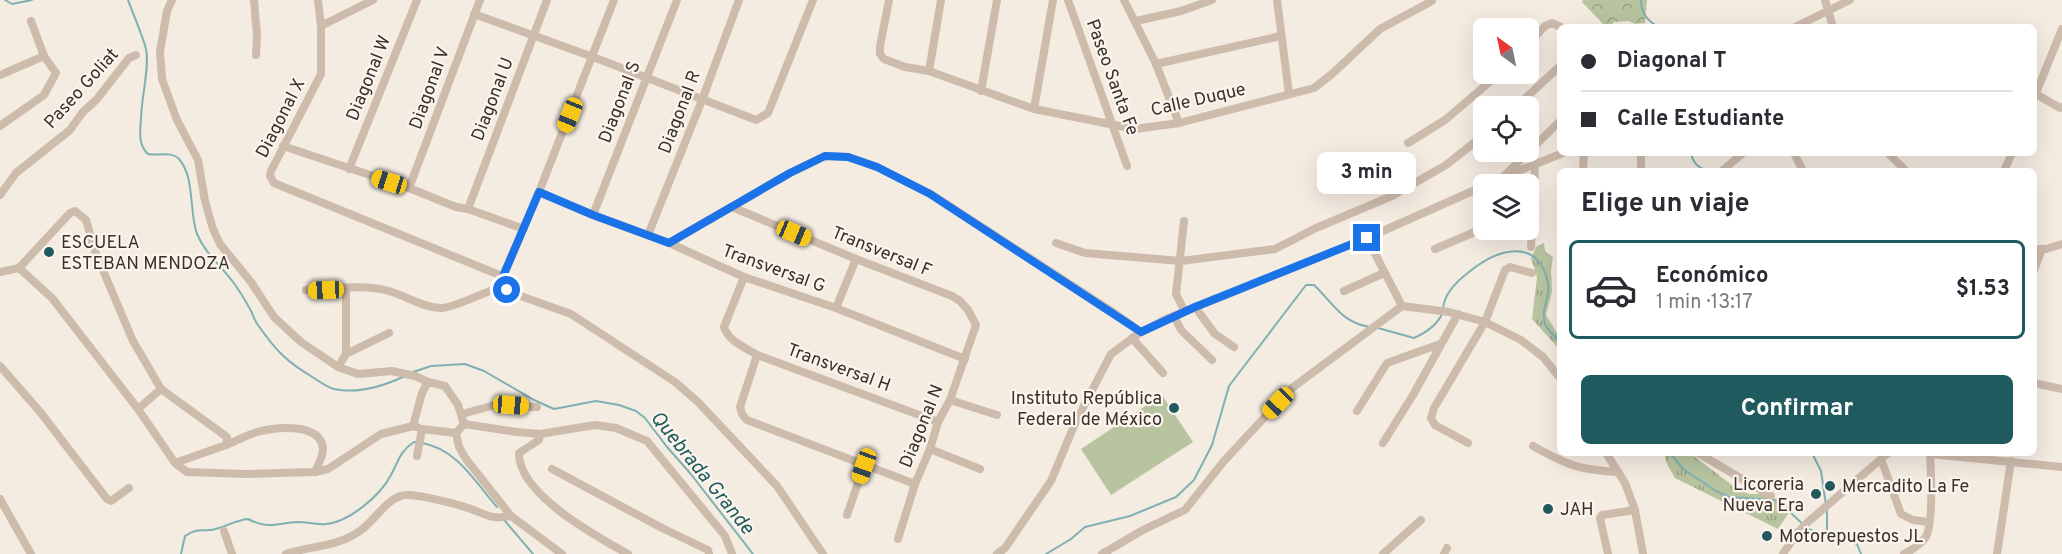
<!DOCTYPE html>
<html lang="es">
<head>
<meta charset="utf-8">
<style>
  body { margin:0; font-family:Overpass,sans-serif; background:#f7f7f7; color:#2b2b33; height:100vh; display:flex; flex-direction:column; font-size:22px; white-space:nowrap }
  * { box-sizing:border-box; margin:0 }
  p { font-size:20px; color:#7c7c81 }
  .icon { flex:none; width:33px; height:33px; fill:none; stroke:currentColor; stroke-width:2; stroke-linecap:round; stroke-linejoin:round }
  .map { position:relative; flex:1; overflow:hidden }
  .panel { position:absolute; left:1557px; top:168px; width:480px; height:288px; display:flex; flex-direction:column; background:#fff; border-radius:9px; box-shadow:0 6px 24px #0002 }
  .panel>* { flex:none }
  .guide { position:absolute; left:1557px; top:24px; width:480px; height:132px; border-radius:9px; box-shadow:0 6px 24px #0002; display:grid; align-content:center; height:132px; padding:0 24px; background:#fff }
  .needle { width:39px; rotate:327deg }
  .tools { position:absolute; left:1473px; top:18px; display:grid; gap:12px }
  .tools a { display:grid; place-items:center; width:66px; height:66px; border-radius:9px; background:#fff; box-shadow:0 6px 24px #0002; font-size:30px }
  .end { position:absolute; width:27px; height:27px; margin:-14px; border:8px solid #1a73e8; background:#fff; box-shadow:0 0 0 3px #fff }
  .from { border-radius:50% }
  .bubble { position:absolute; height:42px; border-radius:9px; background:#fff; box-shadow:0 6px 24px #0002; font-size:20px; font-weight:700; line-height:42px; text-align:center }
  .car { position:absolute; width:18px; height:36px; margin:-18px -9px; border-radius:8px; box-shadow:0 0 4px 2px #0007; background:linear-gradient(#f5c518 24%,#345 0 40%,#f5c518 0 76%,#345 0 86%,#f5c518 0) }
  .guide b { display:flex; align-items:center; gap:21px; height:57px; font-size:22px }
  .guide b+b { border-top:2px solid #e1e1e2 }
  .guide i { width:15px; height:15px; background:#2b2b33 }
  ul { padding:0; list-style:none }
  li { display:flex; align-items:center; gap:18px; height:99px; margin:0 12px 9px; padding:0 12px; border:3px solid transparent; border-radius:9px }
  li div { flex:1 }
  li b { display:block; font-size:22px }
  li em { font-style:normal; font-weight:700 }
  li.active { border-color:#1f5a5e }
  li>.icon { width:54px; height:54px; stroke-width:1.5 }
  h2 { padding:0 24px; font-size:27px; line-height:72px }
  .action { display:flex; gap:12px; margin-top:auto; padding:12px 24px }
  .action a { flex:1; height:69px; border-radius:9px; background:#1f5a5e; color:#fff; font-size:24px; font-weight:700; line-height:69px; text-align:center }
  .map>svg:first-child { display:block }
  .grass { fill:url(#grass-tufts) }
  .forest { fill:url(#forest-crowns) }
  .pitch { fill:#b8c4a0 }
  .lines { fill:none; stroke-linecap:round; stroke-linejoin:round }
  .stream { stroke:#7fb0b2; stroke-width:2 }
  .minor { stroke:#cdbbac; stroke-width:8 }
  .route { stroke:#1a73e8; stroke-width:8 }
  .poi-dot { fill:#1f5a5e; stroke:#fbf5ee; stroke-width:2 }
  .labels { text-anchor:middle; stroke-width:4.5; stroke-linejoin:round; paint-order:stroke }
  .street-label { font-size:18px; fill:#3b302b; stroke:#fbf5ee }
  .poi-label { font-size:18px; fill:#3b302b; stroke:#fbf5ee; text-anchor:start }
  .water-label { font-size:20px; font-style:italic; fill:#1f5a5e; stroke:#fbf5ee }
</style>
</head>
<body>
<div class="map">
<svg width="2062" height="554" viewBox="0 0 2062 554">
  <defs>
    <pattern id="grass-tufts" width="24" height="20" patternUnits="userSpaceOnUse" patternTransform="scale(1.5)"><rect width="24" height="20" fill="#b8c4a0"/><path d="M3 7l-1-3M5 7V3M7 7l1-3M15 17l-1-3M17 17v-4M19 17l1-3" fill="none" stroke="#97a083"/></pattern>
    <pattern id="forest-crowns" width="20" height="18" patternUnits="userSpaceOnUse" patternTransform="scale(1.5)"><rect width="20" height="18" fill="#b8c4a0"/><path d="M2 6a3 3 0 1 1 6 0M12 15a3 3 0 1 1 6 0" fill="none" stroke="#97a083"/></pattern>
  </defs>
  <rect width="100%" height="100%" fill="#f4ebe1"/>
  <g class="grass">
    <path d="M1544 243 1545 251 1553 257 1551 271 1552 292 1546 315 1560 338V350L1532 319 1537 277 1531 258 1537 246Z"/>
    <path d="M1664 453H1690L1737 489 1749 494H1761L1792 508 1778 529 1675 478 1667 464Z"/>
  </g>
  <path class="forest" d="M1583 0H1647L1645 23 1635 24 1629 21 1614 22 1611 27H1606L1582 2Z"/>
  <path class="pitch" d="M1162 395 1193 442 1111 495 1081 449Z"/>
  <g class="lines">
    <g class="stream">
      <path d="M5 0 12 4 32 0"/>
      <path d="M128 0C133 14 142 34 146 49 150 66 141 99 141 119 140 131 138 145 148 154 157 156 172 151 179 159 195 177 189 212 197 234 205 253 221 266 233 282 239 290 245 300 250 309 253 314 254 320 258 325 276 351 287 362 314 378 320 382 327 387 334 389 358 394 384 386 405 376"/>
      <path d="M1641 0C1641 13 1647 20 1658 27"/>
      <path d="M1691 153C1693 164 1699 168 1709 171"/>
      <path d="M1443 309C1444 293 1457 281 1469 272 1497 249 1538 236 1548 283 1551 297 1540 308 1545 324 1548 331 1555 337 1560 342"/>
      <path d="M1378 328 1414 338C1425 333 1437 325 1442 314"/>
      <path d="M413 372 431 366 465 364 484 371 534 400 554 409 596 401 619 405 636 411 645 418 667 447 690 473 753 554"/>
      <path d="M422 443C457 449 475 482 497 507"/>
      <path d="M1670 453 1683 469 1716 491 1729 497 1777 500 1807 528 1817 533H1827L1857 544 1861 554"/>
      <path d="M1812 453 1821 471 1826 505"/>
      <path d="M1827 510V533"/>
      <path d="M505 521 533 554"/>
      <path d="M181 554 185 536C201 525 204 534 219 528 229 525 237 520 248 519 269 530 277 523 298 522 307 522 316 525 326 524 349 522 380 496 391 475 398 462 400 451 414 442H416"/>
      <path d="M1046 554 1071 539 1085 527 1130 516 1176 497 1194 480 1212 445 1229 386 1306 285H1314C1333 303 1341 322 1369 327"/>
    </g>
    <g class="minor">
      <path d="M172 0 167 11 160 52 162 79 177 120 198 160 205 201 213 229 220 244 251 282 274 317 301 342 338 367 358 374 392 371 415 376 428 382 445 386 458 405 464 424"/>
      <path d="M254 0 257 36 256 55"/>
      <path d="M318 0 321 26V74L271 171 270 176 274 183 502 276"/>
      <path d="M614 0 539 192 498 288 571 314 675 382 698 402 777 486 823 554"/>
      <path d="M889 0 880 46V54L884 59 905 67 929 71 1034 109 1135 129 1179 123 1314 88 1332 74 1380 29 1432 1"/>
      <path d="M1068 0 1127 166"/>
      <path d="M1124 0 1156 64 1179 123"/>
      <path d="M1277 0 1289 94"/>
      <path d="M1825 0 1833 27"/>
      <path d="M474 14 593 57 756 120 768 113 813 0"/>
      <path d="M1136 21 1181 11 1212 0"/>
      <path d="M321 26 373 0"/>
      <path d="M1795 27 1850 0"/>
      <path d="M1528 44 1545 26 1552 23 1561 27"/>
      <path d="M1156 64 1281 36"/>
      <path d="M929 71 941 0"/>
      <path d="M0 75 44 56"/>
      <path d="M981 91 997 0"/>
      <path d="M2036 94 2060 108 2062 107"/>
      <path d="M2034 98 2062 29"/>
      <path d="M1517 106 1560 66"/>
      <path d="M1034 109 1053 0"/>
      <path d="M0 126 44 95 56 73 44 56 31 21"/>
      <path d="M1408 143 1445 120 1499 74"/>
      <path d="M283 146 409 188 456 207 468 209 524 229"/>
      <path d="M1641 153V171"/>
      <path d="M1794 153 1803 171"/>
      <path d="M1888 153 1906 171"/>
      <path d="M349 169 417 0"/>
      <path d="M1583 171 1584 153"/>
      <path d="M1722 171 1743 153"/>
      <path d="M2004 171 2012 153"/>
      <path d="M1505 175 1560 121"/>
      <path d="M1486 184 1563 153"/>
      <path d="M409 188 480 0"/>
      <path d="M539 192 593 215 669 243 744 277 836 308 965 359"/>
      <path d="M0 195 16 173 70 130 82 113 97 99 129 58 136 55"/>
      <path d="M732 207 856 259 952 296 960 301 968 310 976 325 950 400 938 422 930 449 915 484 898 539"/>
      <path d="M468 209 547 0"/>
      <path d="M593 215 677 0"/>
      <path d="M1184 221 1176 294 1185 312"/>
      <path d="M648 235 702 100 739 0"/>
      <path d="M1367 238 1402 306"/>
      <path d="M669 243 790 173 825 156 848 157 877 167 931 194 1113 312 1141 332"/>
      <path d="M1056 243 1085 253 1181 261 1275 249 1316 228 1392 196 1446 165 1484 135"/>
      <path d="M1531 247 1535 165"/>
      <path d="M1435 249 1484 228"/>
      <path d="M2034 249H2046L2062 244"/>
      <path d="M19 268 52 298 138 409 175 463 187 472 245 474 315 472 328 469 381 434 413 426"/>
      <path d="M2034 270 2042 249"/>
      <path d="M0 272 19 268 70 213 75 211 86 220 96 254 133 341 161 389 227 437 226 445 175 463"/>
      <path d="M744 277 724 327C729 342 745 347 757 355L938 422"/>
      <path d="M306 290C333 289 363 284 389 291 406 296 424 308 442 308 453 308 485 292 498 288"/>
      <path d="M1344 291 1384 273"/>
      <path d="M1195 307 1215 334 1234 347"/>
      <path d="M836 308 856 259"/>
      <path d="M1174 316 1181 330 1212 360"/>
      <path d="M1132 338 1163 373"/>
      <path d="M346 354 389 333"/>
      <path d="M757 355 740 407 742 414 747 420 915 484"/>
      <path d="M0 366 41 413 107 499 111 501 129 488"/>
      <path d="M338 367 346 354V289"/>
      <path d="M2034 383 2062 389"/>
      <path d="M950 400 997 415"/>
      <path d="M138 409 161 389"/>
      <path d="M1357 411 1387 363 1440 344"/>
      <path d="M462 414 495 405 537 407"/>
      <path d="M464 424 517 432 540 434 595 425 616 428 647 441 725 536 732 554"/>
      <path d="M464 424 456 433 459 447 466 459 511 516"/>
      <path d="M417 427 413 426 422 393 428 382"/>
      <path d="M540 434 539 440 519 453C518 494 596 536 628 554"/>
      <path d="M1383 443 1413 395 1458 314"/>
      <path d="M1468 443 1435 425 1431 418 1434 408 1485 322 1505 270 1510 267 1532 273"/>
      <path d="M226 445C236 441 247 435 257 432 276 427 321 422 323 449 323 456 318 465 315 472"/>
      <path d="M1533 446C1567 465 1579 470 1618 472"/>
      <path d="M930 449 980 469"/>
      <path d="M1606 453 1625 483 1635 510 1643 554"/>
      <path d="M1698 453 1771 496"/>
      <path d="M1930 454 2062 467"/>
      <path d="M417 456 422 429 456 433"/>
      <path d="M1881 459 1901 514 1913 520 1929 522"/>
      <path d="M552 469 662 528 708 550 709 554"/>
      <path d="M0 499 31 554"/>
      <path d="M847 515 864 466"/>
      <path d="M224 531 232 554"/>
      <path d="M286 554C312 545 335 548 360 531 375 521 388 495 407 495 421 495 457 504 471 509 488 515 491 520 511 516L562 554"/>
      <path d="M997 554 1005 548 1051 481 1076 421 1111 354 1141 332 1166 319 1367 238 1484 186"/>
      <path d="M1102 554 1143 530 1185 510 1224 461 1292 388 1402 306 1449 312 1485 322 1521 340 1543 357 1560 378"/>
      <path d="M1383 554 1421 520"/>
      <path d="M1444 554 1447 548"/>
      <path d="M1608 554 1600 518 1602 515 1635 510"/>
      <path d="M1783 554 1796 534 1808 522 1888 453"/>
      <path d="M1904 554C1913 549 1920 545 1926 537 1934 521 1931 472 1930 453"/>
      <path d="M1997 554 2011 461"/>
    </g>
  </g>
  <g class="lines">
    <path class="route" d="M507 290 498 288 539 192 593 215 669 243 790 173 825 156 848 157 877 167 930 194 1141 332 1195 307 1367 238"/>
  </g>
  <g class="poi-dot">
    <circle cx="49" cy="252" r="6"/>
    <circle cx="1174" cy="408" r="6"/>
    <circle cx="1830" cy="486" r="6"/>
    <circle cx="1816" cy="494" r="6"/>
    <circle cx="1548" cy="509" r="6"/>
    <circle cx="1767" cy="536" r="6"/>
  </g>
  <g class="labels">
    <g class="street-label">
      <text transform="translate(1113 77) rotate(70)" y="6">Paseo Santa Fe</text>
      <text transform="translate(368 78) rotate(-68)" y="6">Diagonal W</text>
      <text transform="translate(81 88) rotate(-48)" y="6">Paseo Goliat</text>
      <text transform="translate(429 88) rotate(-70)" y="6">Diagonal V</text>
      <text transform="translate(492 99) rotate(-69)" y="6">Diagonal U</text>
      <text transform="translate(1198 99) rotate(-13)" y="6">Calle Duque</text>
      <text transform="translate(619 102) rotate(-69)" y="6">Diagonal S</text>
      <text transform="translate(679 112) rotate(-69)" y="6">Diagonal R</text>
      <text transform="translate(280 118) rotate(-63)" y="6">Diagonal X</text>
      <text transform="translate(882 251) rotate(22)" y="6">Transversal F</text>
      <text transform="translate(774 268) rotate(20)" y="6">Transversal G</text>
      <text transform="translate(839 367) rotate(20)" y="6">Transversal H</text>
      <text transform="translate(921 426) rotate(-68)" y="6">Diagonal N</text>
    </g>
    <g class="poi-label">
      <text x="61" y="248">ESCUELA<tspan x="61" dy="21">ESTEBAN MENDOZA</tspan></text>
      <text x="1162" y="404" text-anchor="end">Instituto República<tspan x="1162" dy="21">Federal de México</tspan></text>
      <text x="1804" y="490" text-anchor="end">Licoreria<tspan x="1804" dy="21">Nueva Era</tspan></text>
      <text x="1842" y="492">Mercadito La Fe</text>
      <text x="1560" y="515">JAH</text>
      <text x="1779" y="542">Motorepuestos JL</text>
    </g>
    <g class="water-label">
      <text transform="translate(703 472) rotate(51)" y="7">Quebrada Grande</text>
    </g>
  </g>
</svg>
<div class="tools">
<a><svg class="needle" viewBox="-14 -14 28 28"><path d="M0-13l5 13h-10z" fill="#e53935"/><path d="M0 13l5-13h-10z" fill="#7c7c81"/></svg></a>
<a><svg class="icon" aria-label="locate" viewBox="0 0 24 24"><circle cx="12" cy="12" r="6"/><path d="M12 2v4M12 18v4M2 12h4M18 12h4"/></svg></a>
<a><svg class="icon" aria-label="layers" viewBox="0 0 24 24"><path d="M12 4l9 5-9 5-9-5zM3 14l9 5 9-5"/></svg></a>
</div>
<i class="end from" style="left:507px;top:290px"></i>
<i class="end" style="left:1367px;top:238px"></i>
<div class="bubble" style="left:1317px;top:152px;width:99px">3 min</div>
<i class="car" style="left:570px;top:115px;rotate:202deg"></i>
<i class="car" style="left:389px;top:182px;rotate:287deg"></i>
<i class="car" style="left:794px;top:233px;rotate:113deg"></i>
<i class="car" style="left:326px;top:290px;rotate:268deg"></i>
<i class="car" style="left:1278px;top:403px;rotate:224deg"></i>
<i class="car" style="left:511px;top:405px;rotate:94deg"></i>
<i class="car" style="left:864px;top:466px;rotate:200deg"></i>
<div class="guide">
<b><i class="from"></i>Diagonal T</b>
<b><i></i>Calle Estudiante</b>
</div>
<section class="panel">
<h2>Elige un viaje</h2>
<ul>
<li class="active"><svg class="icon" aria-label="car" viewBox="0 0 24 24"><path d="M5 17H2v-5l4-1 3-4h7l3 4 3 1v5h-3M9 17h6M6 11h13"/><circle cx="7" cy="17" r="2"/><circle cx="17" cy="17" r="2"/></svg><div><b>Económico</b><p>1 min · 13:17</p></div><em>$1.53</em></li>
</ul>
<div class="action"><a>Confirmar</a></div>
</section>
</div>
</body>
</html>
